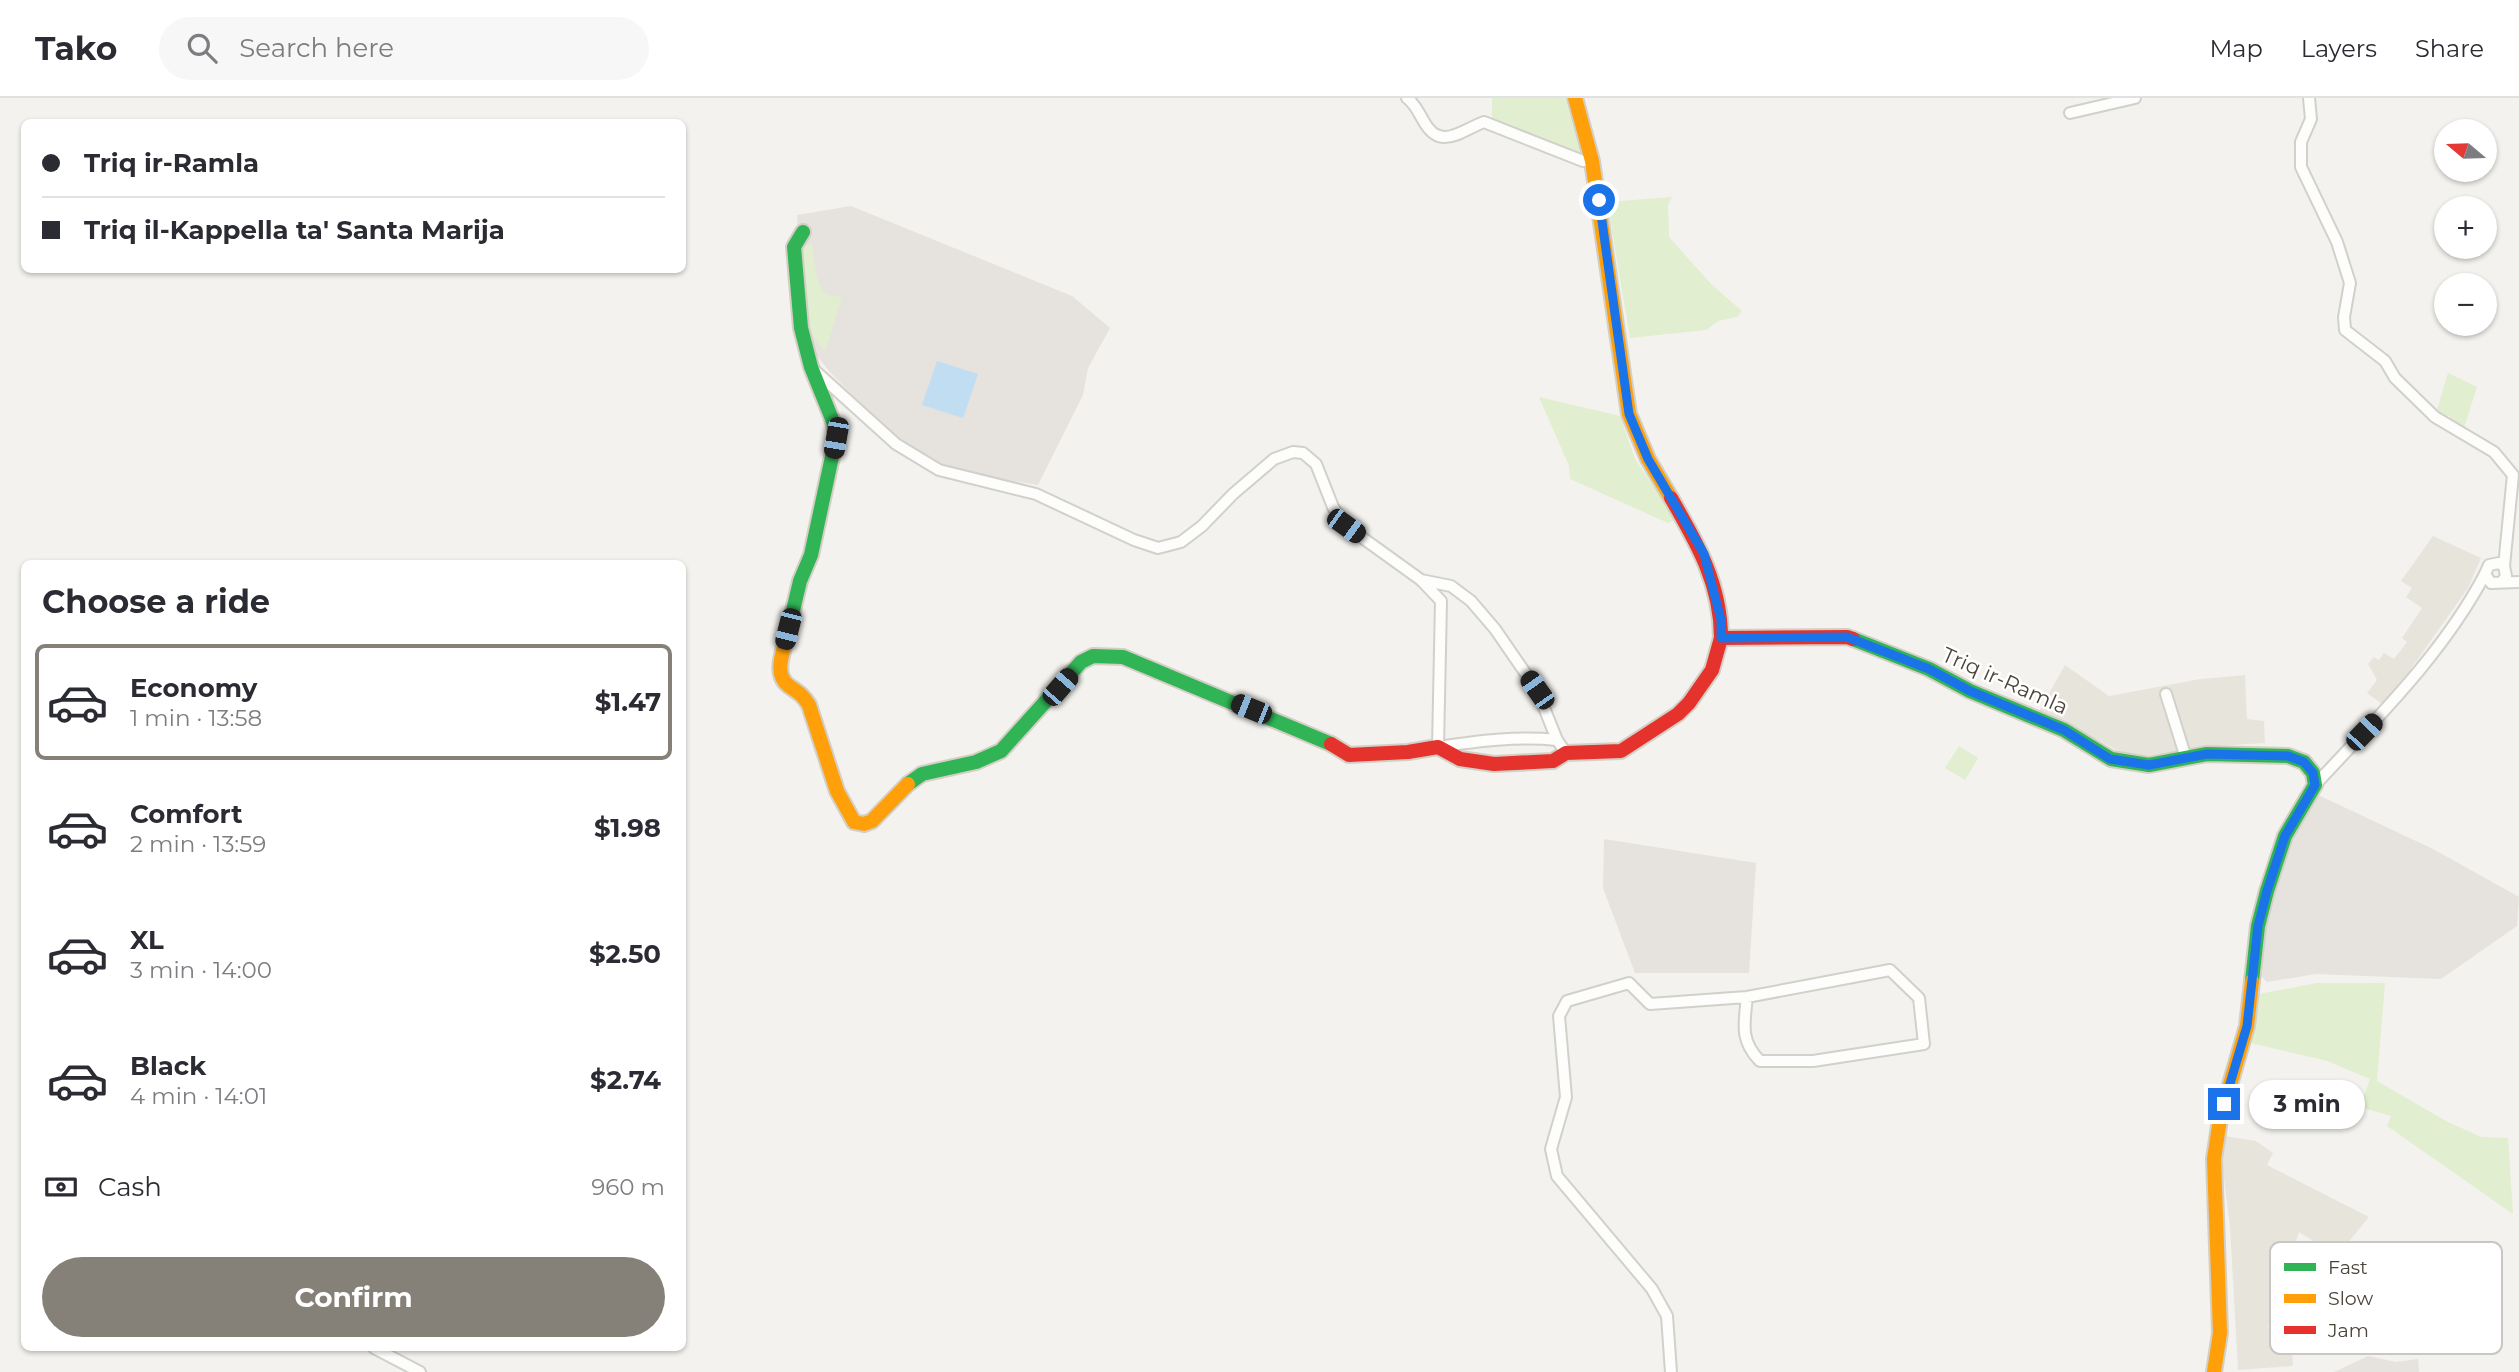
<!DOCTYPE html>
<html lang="en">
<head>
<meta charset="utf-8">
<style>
  body { margin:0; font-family:Montserrat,sans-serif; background:#f7f7f7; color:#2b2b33; height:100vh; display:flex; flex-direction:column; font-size:26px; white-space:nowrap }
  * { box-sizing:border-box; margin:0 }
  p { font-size:23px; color:#7c7c81 }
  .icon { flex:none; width:38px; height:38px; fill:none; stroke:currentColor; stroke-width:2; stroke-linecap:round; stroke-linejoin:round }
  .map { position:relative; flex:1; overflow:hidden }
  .details { position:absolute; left:21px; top:462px; width:665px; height:791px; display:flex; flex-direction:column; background:#fff; border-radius:10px; box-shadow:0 2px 5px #0004 }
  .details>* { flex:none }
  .guide { position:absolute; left:21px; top:21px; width:665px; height:154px; border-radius:10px; box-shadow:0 2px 5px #0004; display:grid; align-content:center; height:154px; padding:0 21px; background:#fff }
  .needle { width:46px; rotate:289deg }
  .buttons { position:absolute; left:2434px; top:21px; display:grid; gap:14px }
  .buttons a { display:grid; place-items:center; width:63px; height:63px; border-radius:50%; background:#fff; box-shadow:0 2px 5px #0004; font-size:35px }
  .end { position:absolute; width:32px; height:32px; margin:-16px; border:9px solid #1a73e8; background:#fff; box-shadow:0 0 0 4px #fff }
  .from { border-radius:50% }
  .bubble { position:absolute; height:49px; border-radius:24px; background:#fff; box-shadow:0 2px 5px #0004; font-size:23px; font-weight:700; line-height:49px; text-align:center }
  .car { position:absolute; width:21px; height:42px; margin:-21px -10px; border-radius:9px; box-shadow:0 0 5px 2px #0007; background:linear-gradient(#222 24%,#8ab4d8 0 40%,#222 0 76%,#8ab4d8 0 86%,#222 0) }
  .guide b { display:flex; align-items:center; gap:24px; height:66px; font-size:26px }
  .guide b+b { border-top:2px solid #e1e1e2 }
  .guide i { width:18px; height:18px; background:#2b2b33 }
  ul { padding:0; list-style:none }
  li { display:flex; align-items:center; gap:21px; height:116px; margin:0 14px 10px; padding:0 7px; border:4px solid transparent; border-radius:10px }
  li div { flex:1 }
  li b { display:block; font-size:26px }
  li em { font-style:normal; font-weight:700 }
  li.active { border-color:#868178 }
  li>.icon { width:63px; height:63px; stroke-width:1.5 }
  h2 { padding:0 21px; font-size:32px; line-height:84px }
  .pay { display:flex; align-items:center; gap:18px; height:77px; padding:0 21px; font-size:26px }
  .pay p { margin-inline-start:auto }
  .button { display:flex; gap:14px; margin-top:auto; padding:14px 21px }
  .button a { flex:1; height:80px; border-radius:42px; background:#868178; color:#fff; font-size:28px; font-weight:700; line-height:80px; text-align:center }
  header { display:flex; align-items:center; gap:42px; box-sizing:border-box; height:98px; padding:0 35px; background:#fff; border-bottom:2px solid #e1e1e2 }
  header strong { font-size:33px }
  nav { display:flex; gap:38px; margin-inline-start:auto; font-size:24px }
  .search { width:490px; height:63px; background:#f7f7f7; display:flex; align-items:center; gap:18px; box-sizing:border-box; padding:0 24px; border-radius:38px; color:#7c7c81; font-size:26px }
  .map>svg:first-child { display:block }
  .residential { fill:#e7e4dc }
  .industrial { fill:#e6e2de }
  .green { fill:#e1eecf }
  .water { fill:#c0ddf1 }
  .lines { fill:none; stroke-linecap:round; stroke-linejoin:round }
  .street-casing { stroke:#d2d0cb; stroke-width:14 }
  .fast-casing { stroke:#d3cfc5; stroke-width:18 }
  .slow-casing { stroke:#d3cfc5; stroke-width:18 }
  .jam-casing { stroke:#d3cfc5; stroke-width:18 }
  .street { stroke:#fdfdfc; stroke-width:10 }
  .fast { stroke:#30b455; stroke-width:14 }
  .slow { stroke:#ff9f0a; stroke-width:14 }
  .jam { stroke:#e5322d; stroke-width:14 }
  .route { stroke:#1a73e8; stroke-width:9 }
  .labels { text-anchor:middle; stroke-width:5; stroke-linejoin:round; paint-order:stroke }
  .street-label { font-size:21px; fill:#4b4439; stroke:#fff }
  .key { fill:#fff; stroke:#c9c7c4; stroke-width:2 }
  .key-label { font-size:19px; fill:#4b4439 }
</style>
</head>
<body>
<header>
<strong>Tako</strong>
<div class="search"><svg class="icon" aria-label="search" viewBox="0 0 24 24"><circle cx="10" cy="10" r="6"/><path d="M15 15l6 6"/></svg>Search here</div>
<nav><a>Map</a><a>Layers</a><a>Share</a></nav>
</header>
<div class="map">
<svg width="2519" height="1274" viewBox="0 0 2519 1274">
  <rect width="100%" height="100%" fill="#f4f2ee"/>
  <g class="residential">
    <path d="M2433 438 2481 460 2468 490 2408 575 2382 606 2367 595 2377 582 2368 566 2374 559 2379 562 2384 555 2394 561 2407 544 2402 540 2422 510 2406 499 2412 490 2401 483Z"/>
    <path d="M2065 567 2109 598 2200 581 2245 577 2247 621 2264 623 2265 645 2216 648 2161 658 2124 656 2060 622 2038 615Z"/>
    <path d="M2224 1038 2256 1043 2273 1055 2267 1067 2369 1119 2337 1158 2299 1134 2294 1149 2296 1174 2285 1171 2268 1230 2290 1228 2293 1268 2238 1272 2230 1129 2221 1056Z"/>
  </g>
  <g class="industrial">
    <path d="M851 108 1072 198 1110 230 1088 270 1083 297 1038 387 947 372 890 337 829 273 812 251 804 225 797 117Z"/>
    <path d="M2316 696 2435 752 2519 799 2517 828 2441 881 2316 876 2267 884 2259 876 2257 868 2272 795 2290 747Z"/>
    <path d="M1604 741 1756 765 1749 875H1635L1603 790Z"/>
    <path d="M2368 1258 2396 1264 2418 1261 2419 1274H2334Z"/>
  </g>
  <g class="green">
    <path d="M1492 0H1565L1583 62 1492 25Z"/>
    <path d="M1672 99 1668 107 1669 139 1711 186 1742 213 1737 219 1718 223 1706 232 1630 240 1607 104Z"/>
    <path d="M812 146C815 164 815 184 826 197L842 199 825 254 809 232 802 149Z"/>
    <path d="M2448 275 2477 289 2463 333 2450 324V318H2443L2437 312Z"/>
    <path d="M1539 299 1620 318 1635 361 1676 421 1668 425 1570 381 1569 368Z"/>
    <path d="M1959 648 1978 660 1965 682 1945 670Z"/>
    <path d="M2317 885H2385L2377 983 2446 1023 2481 1039 2508 1040 2513 1116 2387 1028 2391 1018 2360 1009 2370 981 2327 963 2251 945 2255 903 2259 896Z"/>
  </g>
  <path class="water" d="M937 263 978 276 963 320 922 307Z"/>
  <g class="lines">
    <defs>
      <g id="street">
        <path d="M1407 0C1415 6 1417 12 1423 22 1440 54 1460 33 1484 24L1583 63H1592"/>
        <path d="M2309 0 2311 21 2301 44V69L2337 144 2350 185 2344 219 2345 232 2385 263 2395 280 2435 319 2494 354 2513 377 2504 468"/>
        <path d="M2070 15 2135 0"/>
        <path d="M813 271 896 346 939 372 1036 396 1134 442 1158 450 1181 444 1202 428 1233 396 1274 361 1293 354 1303 355 1316 366 1333 409 1346 428 1421 482 1451 488 1471 503 1495 531 1537 592 1557 642"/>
        <path d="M1422 483 1441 503 1438 649C1478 643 1517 638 1557 642L1566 655"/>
        <path d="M2502 484 2506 478 2504 468 2499 465 2489 467 2485 476 2491 485 2519 484"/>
        <path d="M2166 596 2186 660"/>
        <path d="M2315 687C2376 621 2443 556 2485 476"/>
        <path d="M374 1250 420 1274"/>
        <path d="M1671 1274 1667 1218 1652 1191 1557 1078 1551 1051 1566 999 1559 918 1567 903 1629 885 1650 906 1747 899 1890 872 1919 900 1924 946 1813 963H1760C1740 943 1744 926 1747 899"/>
      </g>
      <g id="fast">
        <path d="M1853 541 1929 571 1970 593 2064 632 2111 661 2149 667 2207 656 2288 658 2304 664 2313 675 2315 687 2285 738 2267 793 2258 828 2252 883"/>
        <path d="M786 542 800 483 811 457 836 340 834 326 811 269 801 230 794 149 803 134"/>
        <path d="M908 686 922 676 976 664 1001 653 1081 564 1093 558 1123 559 1331 646"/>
      </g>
      <g id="slow">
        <path d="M1575 0 1592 63 1629 316 1648 361 1671 400"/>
        <path d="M786 542C782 557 774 577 789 588 799 595 803 597 809 607L837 693 854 724 864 726 872 723 908 686"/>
        <path d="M2214 1274 2220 1235 2214 1061 2220 1021 2247 928 2252 883"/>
      </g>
      <g id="jam">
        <path d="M1671 400C1697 445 1721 486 1721 540L1847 539 1853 541"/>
        <path d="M1331 646 1349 657 1408 654 1438 649 1460 661 1494 666 1553 663 1566 655 1621 653 1678 616 1689 605 1712 572 1721 540"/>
      </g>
    </defs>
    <use href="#street" class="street-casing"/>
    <use href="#fast" class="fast-casing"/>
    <use href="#slow" class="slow-casing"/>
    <use href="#jam" class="jam-casing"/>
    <use href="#street" class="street"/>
    <use href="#fast" class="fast"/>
    <use href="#slow" class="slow"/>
    <use href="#jam" class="jam"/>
  </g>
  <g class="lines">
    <path class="route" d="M1599 102 1629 316 1648 361 1704 456 1721 522V540L1847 539 1929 571 1970 593 2064 632 2110 661 2149 667 2207 656 2288 658 2304 664 2313 675 2315 687 2285 738 2267 793 2258 828 2247 928 2224 1006"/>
  </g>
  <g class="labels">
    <g class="street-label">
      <text transform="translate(2005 583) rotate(24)" y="7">Triq ir-Ramla</text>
    </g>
  </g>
  <rect x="2270" y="1144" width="232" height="112" rx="10" class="key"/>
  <rect x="2284" y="1165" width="32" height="8" fill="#30b455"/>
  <rect x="2284" y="1196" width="32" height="9" fill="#ff9f0a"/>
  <rect x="2284" y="1228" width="32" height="8" fill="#e5322d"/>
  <g class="key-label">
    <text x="2328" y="1176">Fast</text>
    <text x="2328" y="1207">Slow</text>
    <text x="2328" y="1239">Jam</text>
  </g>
</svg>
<div class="buttons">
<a><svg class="needle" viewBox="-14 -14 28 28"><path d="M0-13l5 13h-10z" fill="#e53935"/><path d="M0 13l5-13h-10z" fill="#7c7c81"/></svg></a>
<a>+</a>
<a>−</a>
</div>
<i class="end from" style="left:1599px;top:102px"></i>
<i class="end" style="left:2224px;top:1006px"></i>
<div class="bubble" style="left:2249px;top:982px;width:116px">3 min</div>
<i class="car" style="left:836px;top:340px;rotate:190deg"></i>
<i class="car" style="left:1346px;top:428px;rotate:126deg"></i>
<i class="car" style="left:788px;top:531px;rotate:194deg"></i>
<i class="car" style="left:1060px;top:589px;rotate:41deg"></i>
<i class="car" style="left:1537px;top:592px;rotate:325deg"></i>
<i class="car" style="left:1251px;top:611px;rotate:292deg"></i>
<i class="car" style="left:2364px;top:634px;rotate:44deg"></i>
<div class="guide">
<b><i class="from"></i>Triq ir-Ramla</b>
<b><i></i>Triq il-Kappella ta' Santa Marija</b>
</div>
<section class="details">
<h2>Choose a ride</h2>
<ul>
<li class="active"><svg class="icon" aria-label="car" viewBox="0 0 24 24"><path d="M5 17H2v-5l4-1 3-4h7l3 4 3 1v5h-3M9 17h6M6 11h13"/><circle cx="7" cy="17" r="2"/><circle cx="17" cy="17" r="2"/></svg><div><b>Economy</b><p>1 min · 13:58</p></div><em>$1.47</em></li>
<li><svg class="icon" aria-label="car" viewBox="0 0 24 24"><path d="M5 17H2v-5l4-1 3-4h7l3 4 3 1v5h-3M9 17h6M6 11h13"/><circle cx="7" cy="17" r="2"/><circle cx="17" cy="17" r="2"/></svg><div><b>Comfort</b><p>2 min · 13:59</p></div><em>$1.98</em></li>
<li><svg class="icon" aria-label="car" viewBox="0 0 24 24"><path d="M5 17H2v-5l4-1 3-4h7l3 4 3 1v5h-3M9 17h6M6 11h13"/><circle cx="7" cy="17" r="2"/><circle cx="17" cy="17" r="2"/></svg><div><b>XL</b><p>3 min · 14:00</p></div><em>$2.50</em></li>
<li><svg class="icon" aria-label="car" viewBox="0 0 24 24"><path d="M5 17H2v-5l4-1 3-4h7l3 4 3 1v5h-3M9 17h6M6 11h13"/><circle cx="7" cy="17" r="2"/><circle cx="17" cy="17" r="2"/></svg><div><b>Black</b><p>4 min · 14:01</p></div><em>$2.74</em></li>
</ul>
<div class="pay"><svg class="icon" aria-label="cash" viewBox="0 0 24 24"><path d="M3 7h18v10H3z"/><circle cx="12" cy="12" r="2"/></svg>Cash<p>960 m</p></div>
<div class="button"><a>Confirm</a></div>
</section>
</div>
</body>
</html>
